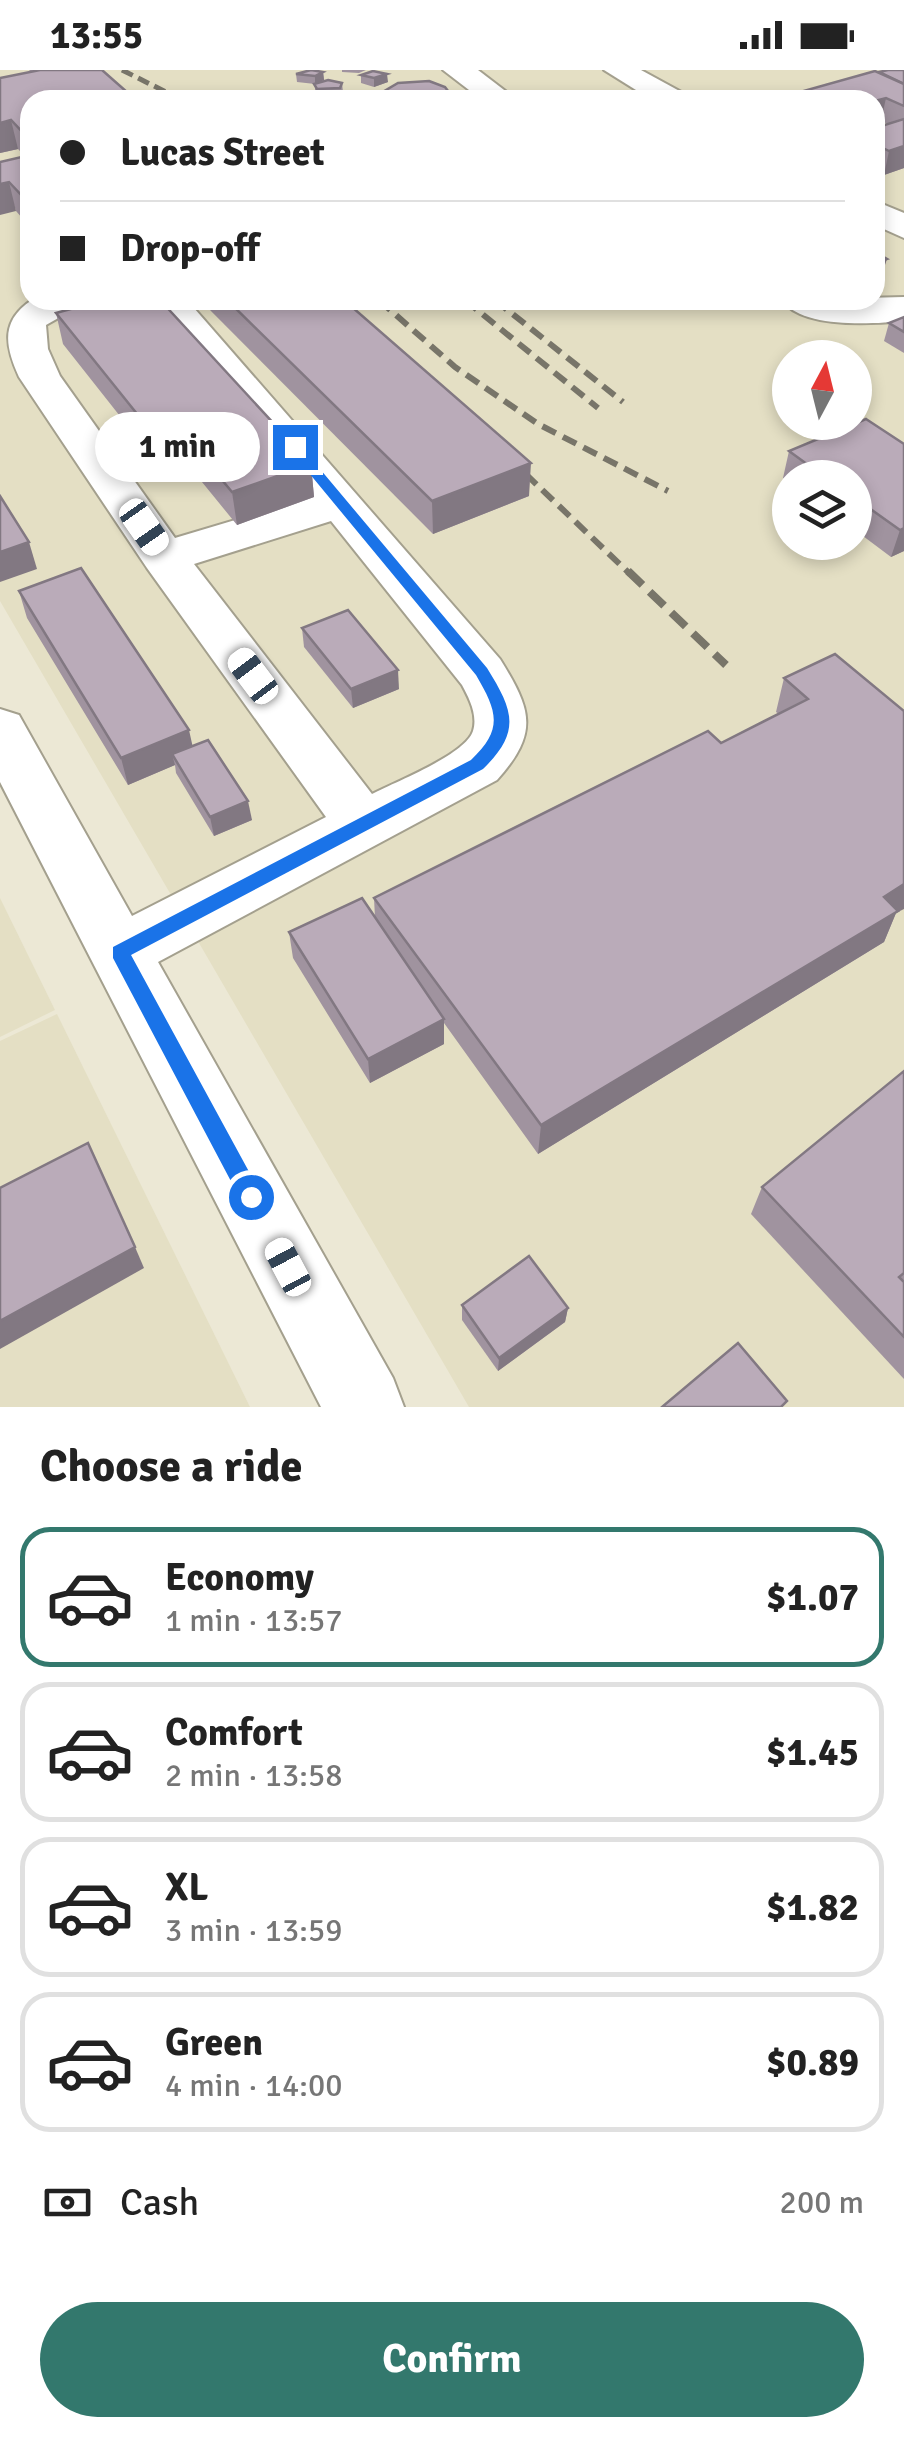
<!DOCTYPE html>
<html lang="en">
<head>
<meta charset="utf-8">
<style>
  body { margin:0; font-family:Signika,sans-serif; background:#f6f6f6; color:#222; height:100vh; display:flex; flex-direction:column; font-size:38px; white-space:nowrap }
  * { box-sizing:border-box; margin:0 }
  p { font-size:32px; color:#767676 }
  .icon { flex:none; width:55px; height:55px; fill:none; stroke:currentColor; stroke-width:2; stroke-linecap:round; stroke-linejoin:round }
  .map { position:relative; height:1337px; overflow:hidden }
  .details { display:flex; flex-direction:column; background:#fff; flex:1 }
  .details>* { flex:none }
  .top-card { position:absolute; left:20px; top:20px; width:865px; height:220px; border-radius:30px; box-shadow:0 5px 15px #0003; display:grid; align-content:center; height:220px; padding:0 40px; background:#fff }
  .needle { width:65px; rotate:7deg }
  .buttons { position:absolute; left:772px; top:270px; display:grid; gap:20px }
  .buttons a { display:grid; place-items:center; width:100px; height:100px; border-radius:50%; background:#fff; box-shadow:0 5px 15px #0003; font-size:50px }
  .end { position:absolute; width:45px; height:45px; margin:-22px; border:12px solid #1a73e8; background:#fff; box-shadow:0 0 0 5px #fff }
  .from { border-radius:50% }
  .bubble { position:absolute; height:70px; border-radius:35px; background:#fff; box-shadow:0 5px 15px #0003; font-size:32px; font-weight:700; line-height:70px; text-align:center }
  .car { position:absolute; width:30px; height:60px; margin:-30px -15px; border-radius:12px; box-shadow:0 0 8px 2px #0007; background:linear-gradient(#fff 24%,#345 0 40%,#fff 0 76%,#345 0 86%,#fff 0) }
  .top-card b { display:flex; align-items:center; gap:35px; height:95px; font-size:38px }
  .top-card b+b { border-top:2px solid #e0e0e0 }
  .top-card i { width:25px; height:25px; background:#222 }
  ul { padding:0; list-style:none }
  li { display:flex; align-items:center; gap:30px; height:140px; margin:0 20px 15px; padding:0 20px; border:5px solid #e0e0e0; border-radius:30px }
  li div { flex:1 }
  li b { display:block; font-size:38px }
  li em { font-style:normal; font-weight:700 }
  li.current { border-color:#33786d }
  li>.icon { width:90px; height:90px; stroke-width:1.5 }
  h2 { padding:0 40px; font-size:45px; line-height:120px }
  .pay { display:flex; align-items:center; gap:25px; height:110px; padding:0 40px; font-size:38px }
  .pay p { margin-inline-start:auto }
  .primary-button { display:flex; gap:20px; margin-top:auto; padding:20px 40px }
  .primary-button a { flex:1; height:115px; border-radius:60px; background:#33786d; color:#fff; font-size:40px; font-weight:700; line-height:115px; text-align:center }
  .status { display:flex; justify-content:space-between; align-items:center; height:70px; padding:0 50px; background:#fff; direction:ltr }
  .status svg { height:28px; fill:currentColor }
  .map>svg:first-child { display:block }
  .built { fill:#e4dfc4; fill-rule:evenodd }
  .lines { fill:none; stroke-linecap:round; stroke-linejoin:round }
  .minor-casing { stroke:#a4a08e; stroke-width:4 }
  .minor { fill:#fff; fill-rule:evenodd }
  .rail-far2 { stroke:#787569; stroke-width:5; stroke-dasharray:12 6; stroke-linecap:butt }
  .rail-far1 { stroke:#787569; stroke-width:6; stroke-dasharray:15 8; stroke-linecap:butt }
  .rail { stroke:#787569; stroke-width:8; stroke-dasharray:20 10; stroke-linecap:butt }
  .wall { fill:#a0939f }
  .shaded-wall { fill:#827882 }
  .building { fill:#baabb9; stroke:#827882; stroke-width:2.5 }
  .route { fill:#1a73e8 }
</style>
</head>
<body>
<div class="status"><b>13:55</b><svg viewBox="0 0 49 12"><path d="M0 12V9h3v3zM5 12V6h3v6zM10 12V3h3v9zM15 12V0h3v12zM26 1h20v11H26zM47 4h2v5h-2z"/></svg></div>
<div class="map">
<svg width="904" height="1337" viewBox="0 0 904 1337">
  <rect width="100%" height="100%" fill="#ece8d5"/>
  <g class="built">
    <path d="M0 0H904V1337H469L0 531ZM30 30H875V230H30ZM790 288H855V352H790ZM790 408H855V472H790Z"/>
    <path d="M0 828 55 940 0 967Z"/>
    <path d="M57 944 250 1337H0V971Z"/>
  </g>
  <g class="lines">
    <defs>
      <g id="minor">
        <path d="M443 0H478L517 30H482Z"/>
        <path d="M604 0H641L685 24 689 30H652Z"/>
        <path d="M875 131 904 143V168L875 155Z"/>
        <path d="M904 227V251C872 254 802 259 782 230Z"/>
        <path d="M32 230H82L76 238 46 255 48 279 60 306 175 468 312 427 147 230H187L500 589C531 639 540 662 497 710L158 892 393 1308 404 1337H321L0 712V639L19 645 132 846 326 747 147 498 19 307C5 276 0 251 32 230ZM331 451 462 615C469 628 478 645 473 661 465 685 395 712 372 724L194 494Z"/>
      </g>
    </defs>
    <use href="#minor" class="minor-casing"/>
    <use href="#minor" class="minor"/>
    <path class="rail-far2" d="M122 0 182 30"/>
    <g class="rail-far1">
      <path d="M379 230 455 297 538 354 668 421"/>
      <path d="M465 230 598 338"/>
      <path d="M495 230 623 332"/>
      <path d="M509 388 630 504"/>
    </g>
    <path class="rail" d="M628 501 726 595"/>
  </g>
  <g class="wall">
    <path d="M29 0H102L30 30V157L16 141 0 92 25 86 18 79 0 83V8L31 2Z"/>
    <path d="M342 0H366L359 3 342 2Z"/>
    <path d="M904 0V98L884 105 875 100V58L888 54 881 51 875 53V30H782V27L879 2Z"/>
    <path d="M323 2 324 10 316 14 342 13 343 22 340 27H318L315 23V14L297 12 296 4Z"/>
    <path d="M361 5 388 12 374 17 361 13Z"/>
    <path d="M61 230H160L311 394 314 427 237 455 180 385 157 393 63 274 56 243 63 241Z"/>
    <path d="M204 230H344L529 426 433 464 205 235Z"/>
    <path d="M904 247V283L884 271 889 253Z"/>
    <path d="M904 374V481L891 487 855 460V408H790V413L783 408 789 381Z"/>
    <path d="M19 521 192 676 252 750 214 766 176 703 175 695 128 715 27 548Z"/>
    <path d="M302 558 399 619 353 638 304 577Z"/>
    <path d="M835 584 896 843 884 872 538 1084 444 953V974L370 1013 293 888 289 862 375 848 374 828 721 673 779 644 776 642 784 608Z"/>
    <path d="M904 1001V1309L751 1144 762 1117Z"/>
    <path d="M462 1235 568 1238 565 1252 498 1301 462 1250Z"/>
  </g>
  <g class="shaded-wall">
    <path d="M323 2 324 10 315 14V6Z"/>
    <path d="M387 4 388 12 374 17V8Z"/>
    <path d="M886 28 881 51 875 53V31Z"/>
    <path d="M11 50 18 79 0 83V53Z"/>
    <path d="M904 76V98L884 105 889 81Z"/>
    <path d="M9 112 16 141 0 145V114Z"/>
    <path d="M30 129V149L26 130Z"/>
    <path d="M887 189 884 198 875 201V193Z"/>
    <path d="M174 352 180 385 157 393 150 360Z"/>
    <path d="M531 393 529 426 433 464 432 431Z"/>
    <path d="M311 394 314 427 237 455 232 422Z"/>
    <path d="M904 458V481L891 487 900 460Z"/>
    <path d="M29 472 37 499 0 512V482Z"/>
    <path d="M398 600 399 619 353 638 351 619Z"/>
    <path d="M189 660 195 687 172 684 175 695 128 715 121 688Z"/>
    <path d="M248 731 252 750 214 766 210 747Z"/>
    <path d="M904 814V839L896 843 884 872 538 1084 541 1055Z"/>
    <path d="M444 949V974L370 1013 368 989Z"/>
    <path d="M135 1177 144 1198 0 1279V1251Z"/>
    <path d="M568 1238 565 1252 498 1301 499 1288Z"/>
  </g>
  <g class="building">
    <path d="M40 0H102L136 30H30V70L11 50 0 53V8Z"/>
    <path d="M311 0 323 2 315 6 296 4Z"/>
    <path d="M888 0H904V14L879 2Z"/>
    <path d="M373 1 387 4 374 8 361 5Z"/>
    <path d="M875 1 904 14V36L886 28 875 31V30H788L782 27Z"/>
    <path d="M328 10 342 13 340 18 317 19 314 14Z"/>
    <path d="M429 11 445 17 451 25 446 30H388L381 23 398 13Z"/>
    <path d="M904 49V76L889 81 875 74V58Z"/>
    <path d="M30 85V129L26 130 9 112 0 114V92Z"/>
    <path d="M875 182 887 189 875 193Z"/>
    <path d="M72 230H160L311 394 232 422 174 352 150 360 56 243 78 237Z"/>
    <path d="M227 230H344L531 393 432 431Z"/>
    <path d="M904 247V262L889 253Z"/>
    <path d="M866 349 904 374V458L900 460 855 428V408H826L789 381Z"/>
    <path d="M0 426 29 472 0 482Z"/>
    <path d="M81 498 189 660 121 688 19 521Z"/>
    <path d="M348 540 398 600 351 619 302 558Z"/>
    <path d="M835 584 904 641V814L884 827 898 841 541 1055 374 828 708 661 721 673 808 629 784 608Z"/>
    <path d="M208 670 248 731 210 747 172 684Z"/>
    <path d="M362 828 444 949 368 989 289 862Z"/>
    <path d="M904 1001V1203L899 1207 904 1212V1267L762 1117Z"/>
    <path d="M88 1073 135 1177 0 1251V1118Z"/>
    <path d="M529 1186 568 1238 499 1288 462 1235Z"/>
    <path d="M738 1273 787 1331 781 1337H662Z"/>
  </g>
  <path class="route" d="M290 374H299L487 598C513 640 522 661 483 699L131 885 259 1120 262 1127 259 1134 251 1137 243 1134 113 888V877L471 690C504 659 497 641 476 605L290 380Z"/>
</svg>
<div class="buttons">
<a><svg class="needle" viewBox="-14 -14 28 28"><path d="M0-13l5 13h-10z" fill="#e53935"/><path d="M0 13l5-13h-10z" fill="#767676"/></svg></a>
<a><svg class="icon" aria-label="layers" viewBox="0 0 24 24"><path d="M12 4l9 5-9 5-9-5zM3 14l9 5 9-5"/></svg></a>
</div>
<i class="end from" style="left:251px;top:1127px"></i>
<i class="end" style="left:295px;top:377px"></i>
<div class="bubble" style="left:95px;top:342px;width:165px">1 min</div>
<i class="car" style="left:144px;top:457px;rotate:145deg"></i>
<i class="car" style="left:253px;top:606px;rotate:323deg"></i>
<i class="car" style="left:288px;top:1197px;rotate:332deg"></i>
<div class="top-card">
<b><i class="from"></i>Lucas Street</b>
<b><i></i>Drop-off</b>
</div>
</div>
<section class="details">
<h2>Choose a ride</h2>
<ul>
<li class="current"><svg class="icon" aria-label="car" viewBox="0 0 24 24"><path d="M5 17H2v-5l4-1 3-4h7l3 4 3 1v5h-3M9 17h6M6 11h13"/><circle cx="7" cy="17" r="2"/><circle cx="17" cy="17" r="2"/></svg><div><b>Economy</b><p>1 min · 13:57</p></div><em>$1.07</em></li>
<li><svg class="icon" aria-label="car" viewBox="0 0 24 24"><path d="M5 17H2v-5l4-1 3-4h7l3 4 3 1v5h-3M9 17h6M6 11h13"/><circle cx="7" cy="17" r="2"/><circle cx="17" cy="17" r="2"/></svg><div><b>Comfort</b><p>2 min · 13:58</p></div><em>$1.45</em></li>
<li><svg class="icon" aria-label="car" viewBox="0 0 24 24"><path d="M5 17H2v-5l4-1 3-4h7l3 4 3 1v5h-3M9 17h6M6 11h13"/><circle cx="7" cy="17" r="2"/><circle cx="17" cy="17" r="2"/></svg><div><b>XL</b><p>3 min · 13:59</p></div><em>$1.82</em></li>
<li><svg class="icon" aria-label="car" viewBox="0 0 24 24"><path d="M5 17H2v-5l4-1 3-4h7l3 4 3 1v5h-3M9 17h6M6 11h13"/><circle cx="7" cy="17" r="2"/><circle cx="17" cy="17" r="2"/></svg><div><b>Green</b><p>4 min · 14:00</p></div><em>$0.89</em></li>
</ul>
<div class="pay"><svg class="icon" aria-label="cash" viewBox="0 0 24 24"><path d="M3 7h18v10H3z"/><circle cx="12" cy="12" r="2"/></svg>Cash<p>200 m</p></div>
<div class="primary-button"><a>Confirm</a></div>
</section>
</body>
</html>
